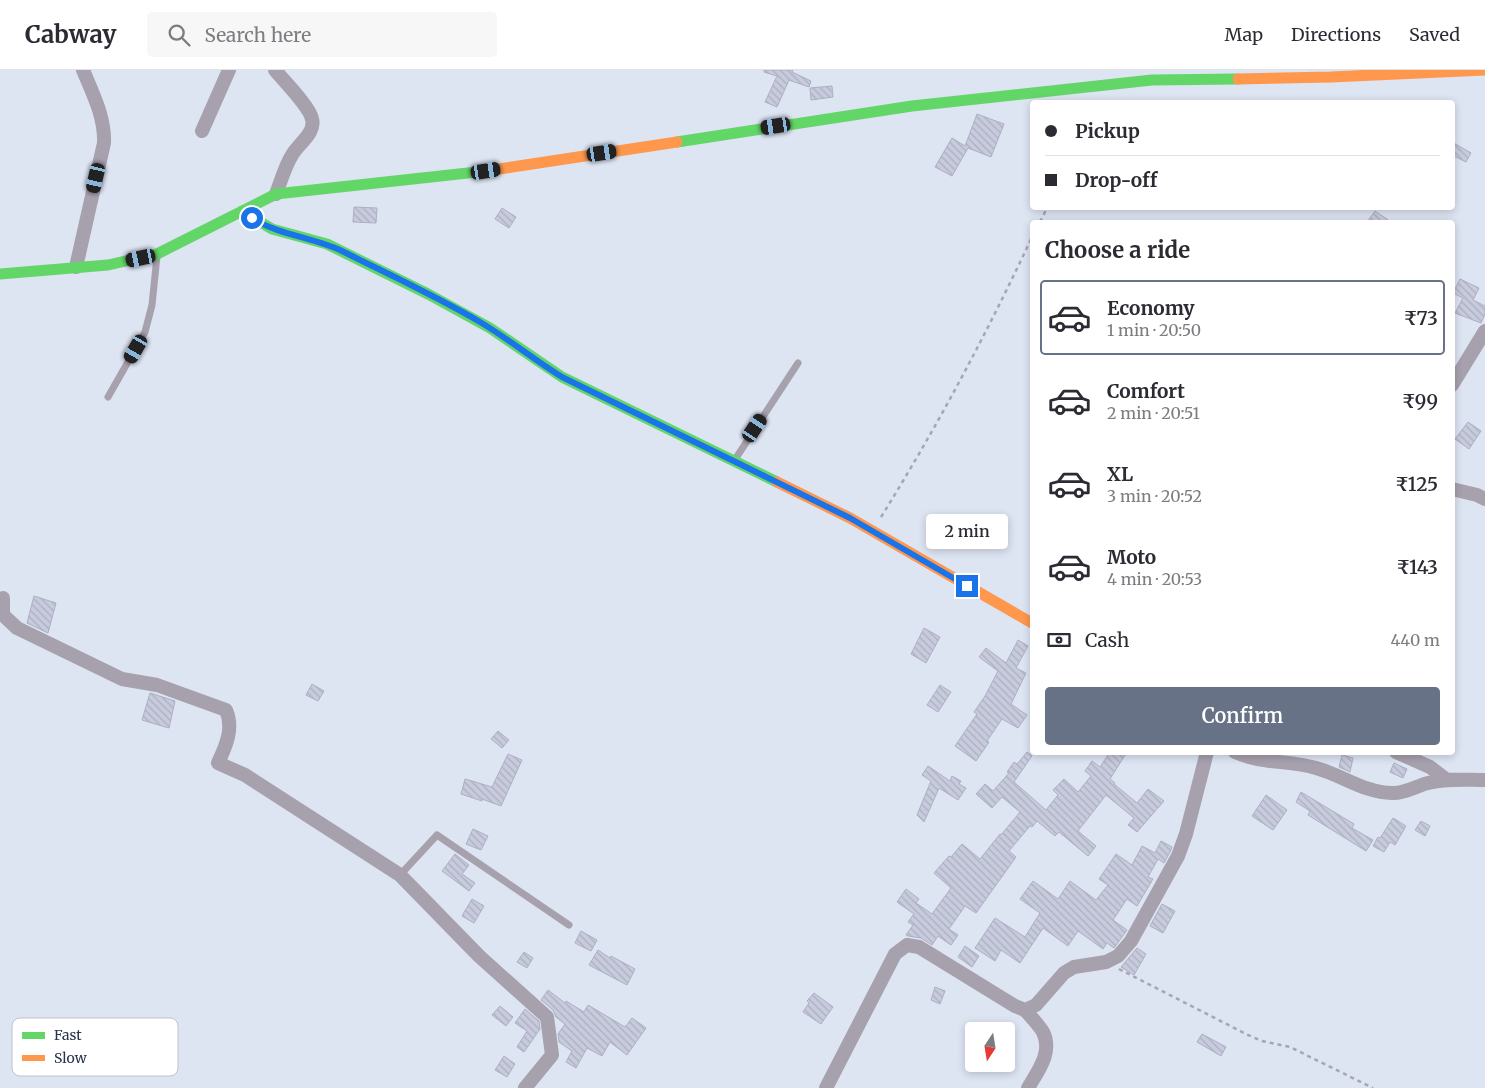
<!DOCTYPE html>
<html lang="en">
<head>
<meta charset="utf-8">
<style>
  body { margin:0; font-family:Merriweather,serif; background:#f7f7f7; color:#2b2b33; height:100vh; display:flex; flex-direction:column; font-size:19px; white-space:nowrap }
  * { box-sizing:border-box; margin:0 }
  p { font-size:16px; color:#7c7c81 }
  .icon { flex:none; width:28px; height:28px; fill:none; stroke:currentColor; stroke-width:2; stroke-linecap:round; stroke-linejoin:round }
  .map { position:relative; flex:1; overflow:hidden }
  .drawer { position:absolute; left:1030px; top:150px; width:425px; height:535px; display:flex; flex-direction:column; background:#fff; border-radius:5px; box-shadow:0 2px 8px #0003 }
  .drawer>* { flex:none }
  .top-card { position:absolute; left:1030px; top:30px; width:425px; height:110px; border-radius:5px; box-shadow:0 2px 8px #0003; display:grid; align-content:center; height:110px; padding:0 15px; background:#fff }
  .needle { width:32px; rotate:192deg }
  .controls { position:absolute; left:965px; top:952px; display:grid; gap:10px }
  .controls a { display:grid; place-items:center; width:50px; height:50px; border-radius:5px; background:#fff; box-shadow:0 2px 8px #0003; font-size:25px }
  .end { position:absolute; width:22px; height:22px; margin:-11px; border:6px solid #1a73e8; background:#fff; box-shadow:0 0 0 2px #fff }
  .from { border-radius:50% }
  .bubble { position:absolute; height:35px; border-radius:5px; background:#fff; box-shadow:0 2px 8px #0003; font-size:16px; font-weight:600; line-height:35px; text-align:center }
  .car { position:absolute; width:15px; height:30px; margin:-15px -8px; border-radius:6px; box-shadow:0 0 4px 1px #0007; background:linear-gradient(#222 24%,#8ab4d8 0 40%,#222 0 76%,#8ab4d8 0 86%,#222 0) }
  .top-card b { display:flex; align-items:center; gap:18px; height:48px; font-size:19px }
  .top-card b+b { border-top:1px solid #e1e1e2 }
  .top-card i { width:12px; height:12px; background:#2b2b33 }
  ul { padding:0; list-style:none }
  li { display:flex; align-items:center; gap:15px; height:75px; margin:0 10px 8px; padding:0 5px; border:2px solid transparent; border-radius:5px }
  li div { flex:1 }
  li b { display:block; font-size:19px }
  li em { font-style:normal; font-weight:600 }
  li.active { border-color:#687287 }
  li>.icon { width:45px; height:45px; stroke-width:1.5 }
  h2 { padding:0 15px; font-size:22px; line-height:60px }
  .pay { display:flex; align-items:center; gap:12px; height:55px; padding:0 15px; font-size:19px }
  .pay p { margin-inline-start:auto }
  .action { display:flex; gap:10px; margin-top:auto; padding:10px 15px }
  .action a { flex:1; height:58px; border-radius:5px; background:#687287; color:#fff; font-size:20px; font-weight:600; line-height:58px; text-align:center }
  header { display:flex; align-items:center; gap:30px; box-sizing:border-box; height:70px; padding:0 25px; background:#fff; border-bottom:1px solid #e1e1e2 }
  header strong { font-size:24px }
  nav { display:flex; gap:28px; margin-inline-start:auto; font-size:18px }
  .search { width:350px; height:45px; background:#f7f7f7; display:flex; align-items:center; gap:12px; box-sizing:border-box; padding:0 18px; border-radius:5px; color:#7c7c81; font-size:19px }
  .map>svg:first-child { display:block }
  .building { fill:url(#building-back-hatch); stroke:#adafc2 }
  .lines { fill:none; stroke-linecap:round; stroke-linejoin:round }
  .path { stroke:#a7a5b1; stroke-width:2.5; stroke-dasharray:4 4; stroke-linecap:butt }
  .lane { stroke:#a7a0ad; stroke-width:7 }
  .street { stroke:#a7a0ad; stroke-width:14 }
  .fast { stroke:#63d668; stroke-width:11 }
  .slow { stroke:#ff974d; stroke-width:11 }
  .route { stroke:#1a73e8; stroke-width:6 }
  .key { fill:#fff; stroke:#bfc2ca; stroke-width:1 }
  .key-label { font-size:14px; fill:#29344d }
</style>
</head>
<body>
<header>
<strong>Cabway</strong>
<div class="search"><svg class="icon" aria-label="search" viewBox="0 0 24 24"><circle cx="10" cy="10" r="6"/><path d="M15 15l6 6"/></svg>Search here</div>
<nav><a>Map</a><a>Directions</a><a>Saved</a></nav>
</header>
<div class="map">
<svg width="1485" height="1018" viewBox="0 0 1485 1018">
  <defs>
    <pattern id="building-back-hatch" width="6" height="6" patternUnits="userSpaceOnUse" patternTransform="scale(1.25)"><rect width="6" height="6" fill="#c8cbdd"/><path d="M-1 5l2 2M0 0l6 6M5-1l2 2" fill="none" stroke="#acafbf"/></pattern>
  </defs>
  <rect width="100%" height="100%" fill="#dde4f2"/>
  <g class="building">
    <path d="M764 0H793L792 2 811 11 809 17 789 10 777 37 765 32 777 6 764 2Z"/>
    <path d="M832 16 833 27 811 30 810 18Z"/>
    <path d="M977 44 1004 54 991 87 968 78 952 106 935 97 952 68 965 76Z"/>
    <path d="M1452 72 1471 83 1466 92 1452 85Z"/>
    <path d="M354 137 377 138 376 153 353 152Z"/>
    <path d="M502 138 516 147 509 158 495 149Z"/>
    <path d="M1375 141 1391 152H1367Z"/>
    <path d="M1460 209 1479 218 1473 230 1485 236V244L1481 253 1455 243 1463 228 1453 223Z"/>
    <path d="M1468 352 1481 361 1469 379 1455 369Z"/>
    <path d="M34 526 56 533 48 563 27 553Z"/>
    <path d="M924 558 940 567 926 593 911 584Z"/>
    <path d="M1018 570 1028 576 1016 598 1026 603 1011 634 1027 645 1018 658 1002 649 987 671 989 672 976 691 955 676 977 644 974 642 985 626 998 601 979 587 986 578 1006 593Z"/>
    <path d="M312 614 324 621 318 631 306 625Z"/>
    <path d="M940 615 951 622 938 642 927 635Z"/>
    <path d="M150 623 175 631 169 658 142 650Z"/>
    <path d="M498 661 509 670 502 678 491 669Z"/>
    <path d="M1027 682 1032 686 1014 712 1046 740 1058 725 1053 720 1064 709 1078 722 1091 706 1085 701 1092 691 1100 697 1110 682H1127L1110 709 1115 713 1114 714 1137 733 1148 719 1164 731 1137 762 1128 755 1134 748 1106 725 1078 761 1096 776 1088 786 1059 762 1055 766 1037 751 1032 757 1030 756 1009 781 1016 787 976 843 965 836 949 859 958 865 951 875 938 866 932 875 921 868 908 866 906 865 913 855 908 852 914 844 897 832 906 819 919 829 916 833 932 844 951 818 934 803 949 786 951 787 962 774 980 789 1000 764 1001 765 1020 742 1002 727 992 738 976 724 985 714 993 721 1009 703 1007 702 1014 692 1017 694Z"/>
    <path d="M508 684 522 690 501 736 482 729V731L461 724 465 709 492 717Z"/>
    <path d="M1342 685 1353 688 1350 702 1339 697Z"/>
    <path d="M1394 693 1407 699 1403 708 1390 702Z"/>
    <path d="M928 696 950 711 952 706 961 711 959 714 966 718 958 730 939 718 924 752 917 745 931 711 922 705Z"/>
    <path d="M1301 722 1354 754 1352 758 1373 770 1366 781 1308 745 1310 741 1296 732Z"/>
    <path d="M1266 725 1287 740 1273 760 1252 746Z"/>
    <path d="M1393 748 1406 756 1395 775 1390 772 1384 782 1373 776 1378 767 1380 768Z"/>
    <path d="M1421 751 1430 756 1425 766 1415 760Z"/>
    <path d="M473 759 488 766 481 780 466 774Z"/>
    <path d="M1161 771 1172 777 1170 782 1164 793 1158 789 1148 807 1153 809 1137 836 1127 829 1113 850 1127 860 1114 878 1107 873 1103 879 1078 861 1068 876 1043 858 1020 893 1001 880 995 891 975 878 995 848 1025 867 1040 843 1020 829 1033 811 1058 829 1070 811 1096 830 1108 815 1099 809 1116 784 1132 795 1142 776 1155 783Z"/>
    <path d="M455 784 469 795 462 804 475 813 469 821 442 801Z"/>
    <path d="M472 829 484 836 474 853 462 846Z"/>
    <path d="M1162 834 1175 841 1163 863 1150 856Z"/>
    <path d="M581 861 597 870 591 881 575 873Z"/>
    <path d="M965 876 979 886 972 897 958 887Z"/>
    <path d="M1137 878 1146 884 1134 905 1121 897Z"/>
    <path d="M598 880 610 888 611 886 635 899 627 915 589 895Z"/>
    <path d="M524 882 533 888 527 898 517 892Z"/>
    <path d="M935 917 945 921 940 934 931 930Z"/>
    <path d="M548 920 565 933 566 931 584 942 588 935 625 957 632 948 646 958 627 985 610 972 602 986 587 978 576 998 566 992 572 981 559 972 558 964 565 954 556 947 553 940 541 930Z"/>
    <path d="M814 923 833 937 821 954 803 942 809 933 807 931Z"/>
    <path d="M500 936 513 947 506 956 492 945Z"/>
    <path d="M525 939 539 951 540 959 524 982 517 977 527 961 515 953Z"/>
    <path d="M1202 964 1226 977 1221 986 1197 972Z"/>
    <path d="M504 986 515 994 507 1007 495 1000Z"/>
  </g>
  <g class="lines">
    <g class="path">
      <path d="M1040 152 1047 138"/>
      <path d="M881 447C937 357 987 263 1032 167"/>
      <path d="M1119 899 1248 965 1262 971 1290 977 1373 1018"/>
    </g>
    <g class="lane">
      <path d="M108 327 145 262 152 235 157 186"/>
      <path d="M734 391 798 293"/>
      <path d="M400 805 437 765 569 855"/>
    </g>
    <g class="street">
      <path d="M275 0C284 11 310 37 312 49 316 63 298 74 292 85 285 96 281 111 276 124"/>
      <path d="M202 61 229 0"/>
      <path d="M76 197 104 73C105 47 93 24 83 0"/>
      <path d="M1452 315 1485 261"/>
      <path d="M1452 419 1477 425 1485 429"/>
      <path d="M3 528V545L17 558 122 609 157 615 226 640C234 658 226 676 218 693L245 705 400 805 479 886 547 947 552 985 525 1018"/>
      <path d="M1235 682C1261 694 1289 690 1316 698 1342 705 1365 723 1392 723 1404 724 1416 716 1428 713 1447 708 1466 710 1485 710"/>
      <path d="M1396 682 1430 697 1447 710"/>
      <path d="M1025 940C1031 947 1038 954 1043 962 1053 982 1038 1001 1028 1018"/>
      <path d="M826 1018 895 884 907 875 919 877 1015 936 1025 940 1036 935 1064 903 1074 897 1106 892 1118 886 1131 871 1178 786 1186 764 1207 682"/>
    </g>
    <g class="fast">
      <path d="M677 72 912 36 1152 10 1238 9"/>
      <path d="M242 141 272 159 327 174 428 224 490 258 562 307 777 412"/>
      <path d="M0 204 108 195 157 184 276 124 486 101"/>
    </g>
    <g class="slow">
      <path d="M1238 9 1331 7 1485 0"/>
      <path d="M486 101 677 72"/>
      <path d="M777 412 850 448 1032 553"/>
    </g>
  </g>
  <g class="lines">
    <path class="route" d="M252 148C280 166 315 167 344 182 390 205 436 226 480 252 509 269 534 290 562 307L850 448 967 516"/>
  </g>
  <rect x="12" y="948" width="166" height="58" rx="8" class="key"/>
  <rect x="22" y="962" width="23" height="7" fill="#63d668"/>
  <rect x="22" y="985" width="23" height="6" fill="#ff974d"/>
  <g class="key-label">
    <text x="54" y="970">Fast</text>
    <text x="54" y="993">Slow</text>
  </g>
</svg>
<div class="controls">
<a><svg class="needle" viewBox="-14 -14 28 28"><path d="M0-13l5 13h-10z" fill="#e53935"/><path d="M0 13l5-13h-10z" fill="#7c7c81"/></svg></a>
</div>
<i class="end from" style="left:252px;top:148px"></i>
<i class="end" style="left:967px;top:516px"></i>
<div class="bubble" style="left:926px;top:444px;width:82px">2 min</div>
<i class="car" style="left:776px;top:56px;rotate:261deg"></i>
<i class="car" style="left:602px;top:83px;rotate:81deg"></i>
<i class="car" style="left:486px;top:101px;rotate:81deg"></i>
<i class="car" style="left:96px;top:108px;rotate:193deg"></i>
<i class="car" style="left:141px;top:188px;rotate:258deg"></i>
<i class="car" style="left:136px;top:279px;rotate:210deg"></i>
<i class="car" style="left:755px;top:358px;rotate:34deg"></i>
<div class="top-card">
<b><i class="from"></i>Pickup</b>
<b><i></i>Drop-off</b>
</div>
<section class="drawer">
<h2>Choose a ride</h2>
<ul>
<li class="active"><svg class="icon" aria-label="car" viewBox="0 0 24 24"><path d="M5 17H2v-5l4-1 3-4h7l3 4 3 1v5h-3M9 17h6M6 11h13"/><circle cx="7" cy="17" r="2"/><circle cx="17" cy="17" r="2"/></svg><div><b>Economy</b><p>1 min · 20:50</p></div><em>₹73</em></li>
<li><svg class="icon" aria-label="car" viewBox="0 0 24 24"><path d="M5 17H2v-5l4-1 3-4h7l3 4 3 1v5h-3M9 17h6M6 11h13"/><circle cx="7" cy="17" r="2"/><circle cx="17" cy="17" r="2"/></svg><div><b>Comfort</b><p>2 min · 20:51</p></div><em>₹99</em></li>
<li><svg class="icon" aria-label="car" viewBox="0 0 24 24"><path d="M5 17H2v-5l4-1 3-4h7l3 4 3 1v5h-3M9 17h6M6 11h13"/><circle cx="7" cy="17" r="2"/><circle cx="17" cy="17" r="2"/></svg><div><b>XL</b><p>3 min · 20:52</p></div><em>₹125</em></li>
<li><svg class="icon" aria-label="car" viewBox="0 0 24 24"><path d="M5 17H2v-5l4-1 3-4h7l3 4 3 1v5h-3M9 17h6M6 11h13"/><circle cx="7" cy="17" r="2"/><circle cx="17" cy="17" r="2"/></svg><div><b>Moto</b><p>4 min · 20:53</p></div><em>₹143</em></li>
</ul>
<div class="pay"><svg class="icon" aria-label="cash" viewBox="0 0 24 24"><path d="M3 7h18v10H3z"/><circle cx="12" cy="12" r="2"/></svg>Cash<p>440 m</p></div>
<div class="action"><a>Confirm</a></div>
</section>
</div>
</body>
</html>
